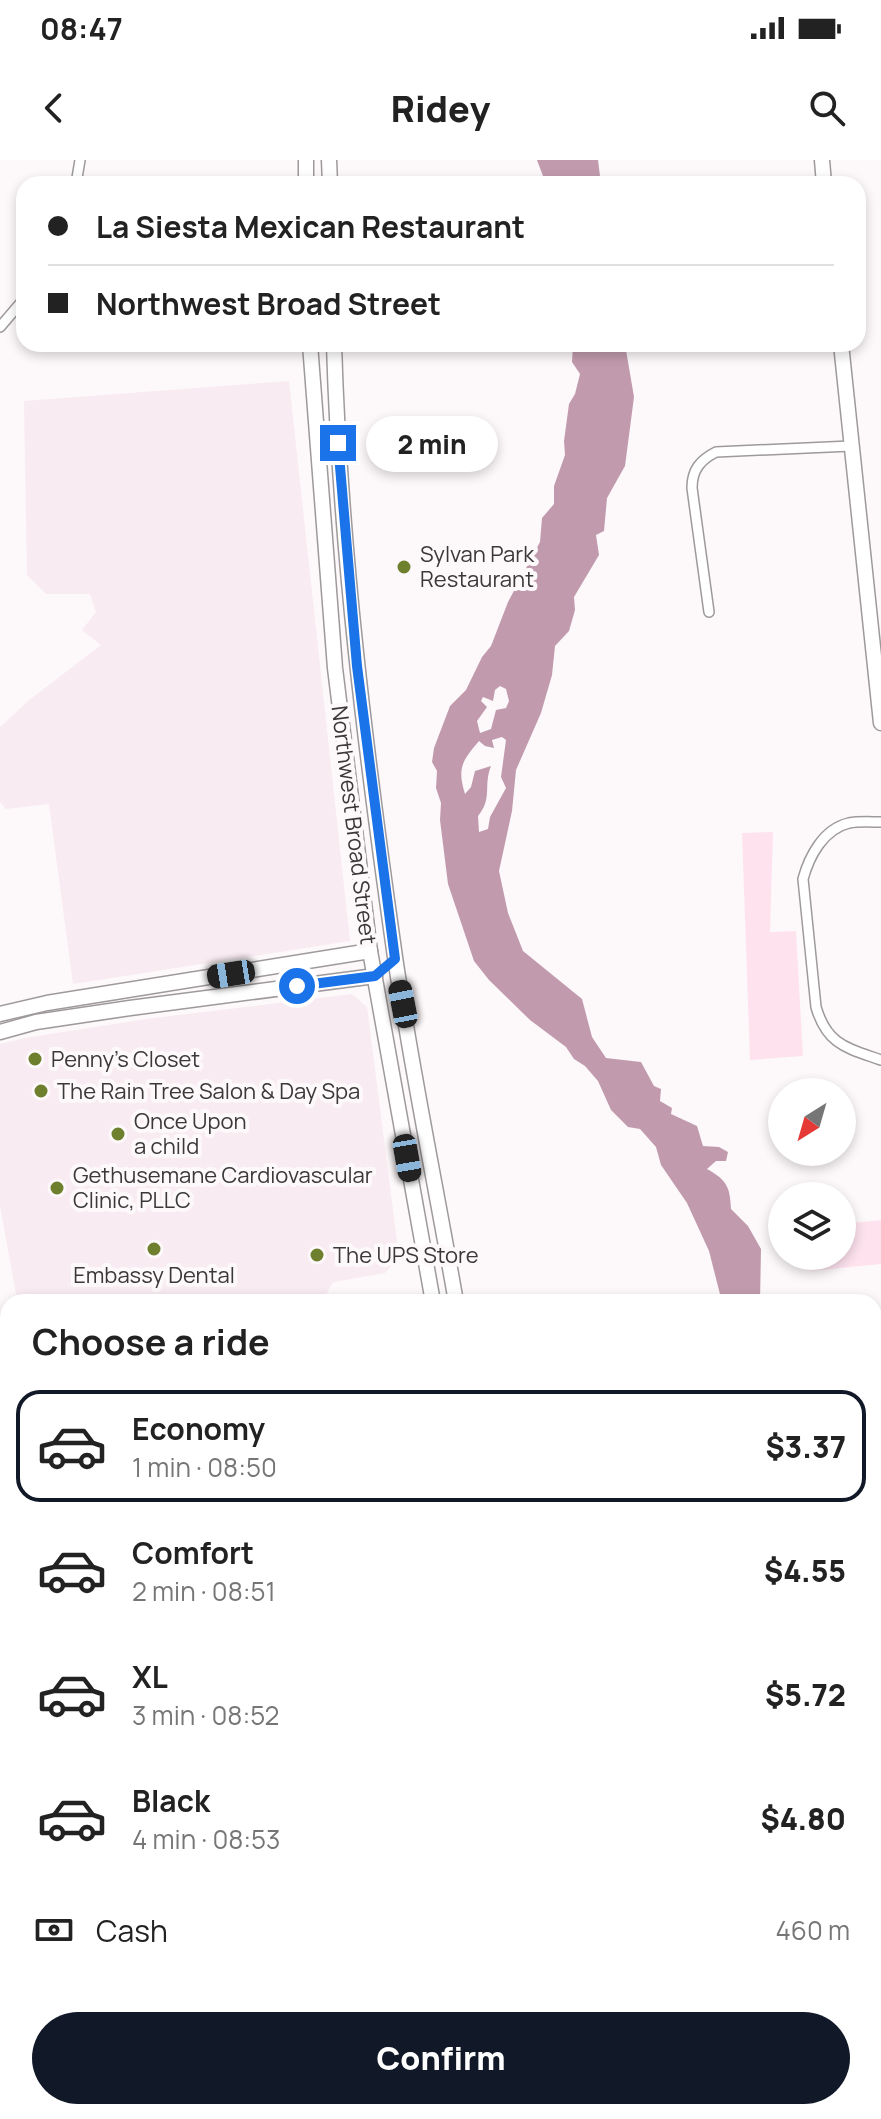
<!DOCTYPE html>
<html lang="en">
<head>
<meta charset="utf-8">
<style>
  body { margin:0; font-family:Manrope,sans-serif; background:#f2f2f2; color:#222; height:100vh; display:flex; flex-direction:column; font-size:30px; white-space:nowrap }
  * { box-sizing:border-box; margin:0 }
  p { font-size:26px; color:#767676 }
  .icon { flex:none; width:44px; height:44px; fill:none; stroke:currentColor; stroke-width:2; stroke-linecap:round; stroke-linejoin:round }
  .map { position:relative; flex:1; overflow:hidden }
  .panel { position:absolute; left:0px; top:1134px; width:882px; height:826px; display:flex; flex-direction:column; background:#fff; border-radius:24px 24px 0 0; box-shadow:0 4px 12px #0003 }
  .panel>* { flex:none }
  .guide { position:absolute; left:16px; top:16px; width:850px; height:176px; border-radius:24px; box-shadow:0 4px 12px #0003; display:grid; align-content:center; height:176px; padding:0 32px; background:#fff }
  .needle { width:52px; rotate:217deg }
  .buttons { position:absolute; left:768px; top:918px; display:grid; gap:16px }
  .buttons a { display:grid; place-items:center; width:88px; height:88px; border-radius:50%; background:#fff; box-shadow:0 4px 12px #0003; font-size:40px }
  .end { position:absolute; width:36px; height:36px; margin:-18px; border:10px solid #1a73e8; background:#fff; box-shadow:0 0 0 4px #fff }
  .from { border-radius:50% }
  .bubble { position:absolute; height:56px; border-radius:28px; background:#fff; box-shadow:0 4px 12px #0003; font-size:26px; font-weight:800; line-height:56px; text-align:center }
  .car { position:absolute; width:24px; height:48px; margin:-24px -12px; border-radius:10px; box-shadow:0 0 6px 2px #0007; background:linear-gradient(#222 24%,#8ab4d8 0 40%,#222 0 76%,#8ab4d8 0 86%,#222 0) }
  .guide b { display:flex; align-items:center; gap:28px; height:76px; font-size:30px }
  .guide b+b { border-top:2px solid #e0e0e0 }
  .guide i { width:20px; height:20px; background:#222 }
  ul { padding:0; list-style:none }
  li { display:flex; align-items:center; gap:24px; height:112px; margin:0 16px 12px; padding:0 16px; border:4px solid transparent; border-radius:24px }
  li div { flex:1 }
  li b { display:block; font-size:30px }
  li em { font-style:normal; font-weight:800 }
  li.selected { border-color:#111827 }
  li>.icon { width:72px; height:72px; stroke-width:1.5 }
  h2 { padding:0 32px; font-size:36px; line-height:96px }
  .pay { display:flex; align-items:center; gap:20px; height:88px; padding:0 32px; font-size:30px }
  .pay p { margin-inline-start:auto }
  .primary-button { display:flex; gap:16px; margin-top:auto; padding:16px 32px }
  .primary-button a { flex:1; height:92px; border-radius:48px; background:#111827; color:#fff; font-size:32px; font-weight:800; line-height:92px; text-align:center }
  .status { display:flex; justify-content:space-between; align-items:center; height:56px; padding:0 40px; background:#fff; direction:ltr }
  .status svg { height:22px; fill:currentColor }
  header { display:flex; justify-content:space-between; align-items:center; height:104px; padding:0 32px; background:#fff; font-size:36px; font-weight:800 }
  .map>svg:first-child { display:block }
  .built { fill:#f8ebf1 }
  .green { fill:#fee3ef }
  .water { fill:#c19bad; fill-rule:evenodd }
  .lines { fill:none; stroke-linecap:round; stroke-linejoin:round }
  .street-casing { stroke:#9e9a9c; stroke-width:12 }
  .secondary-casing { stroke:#9e9a9c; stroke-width:17 }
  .primary-casing { stroke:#9e9a9c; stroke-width:17 }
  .street { stroke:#fff; stroke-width:9 }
  .secondary { stroke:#fff; stroke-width:14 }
  .primary { stroke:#fff; stroke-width:14 }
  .route { stroke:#1a73e8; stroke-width:10 }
  .poi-dot { fill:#6e7f2e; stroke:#fdf8fa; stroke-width:3 }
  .labels { text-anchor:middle; stroke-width:8; stroke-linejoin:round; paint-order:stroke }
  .poi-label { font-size:22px; fill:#3a3839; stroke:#fdf8fa; text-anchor:start }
  .street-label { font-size:22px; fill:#3a3839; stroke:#fdf8fa }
</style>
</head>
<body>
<div class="status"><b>08:47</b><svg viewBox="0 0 49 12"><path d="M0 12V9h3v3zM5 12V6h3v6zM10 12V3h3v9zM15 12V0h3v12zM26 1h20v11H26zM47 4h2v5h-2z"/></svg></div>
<header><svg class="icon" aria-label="back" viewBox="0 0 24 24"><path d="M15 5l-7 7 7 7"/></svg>Ridey<svg class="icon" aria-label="search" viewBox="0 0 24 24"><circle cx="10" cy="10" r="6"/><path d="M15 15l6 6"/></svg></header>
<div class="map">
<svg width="881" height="1959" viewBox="0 0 881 1959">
  <rect width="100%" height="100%" fill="#fdf8fa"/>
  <g class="built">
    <path d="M289 221 350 781 73 824 49 644 6 649 0 642V567L28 541 101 485 82 470 96 452 90 434H46L27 415 24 241Z"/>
    <path d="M352 834 367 847 399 1097 385 1113 333 1122 322 1142H24L16 1134 0 1046V884L25 878 146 859Z"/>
  </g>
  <g class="green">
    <path d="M773 672 770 772 796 771 803 896 750 900 742 673Z"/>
    <path d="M881 1060V1104L810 1111 809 1096H842V1064Z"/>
    <path d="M0 1418 8 1419V1952H563L564 1959H0Z"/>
  </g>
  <g class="water">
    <path d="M537 0H598L601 24H546Z"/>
    <path d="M573 184H625L634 237 625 306 607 338 604 371 596 375 599 395 574 437 575 450 569 471 555 486 552 515 541 553 516 610 512 651 499 711 508 753 523 791 582 839 592 877 606 898 641 902 654 926 661 929 660 941 672 948 671 954 697 966 703 986 719 987 728 992 726 1001H716L707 1009C727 1020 730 1027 731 1049L748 1066 761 1089 760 1142H722L709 1091 687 1043 661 1005 656 987 640 969 628 967 611 950 598 921 585 906 574 899 566 887 530 860 489 820 474 801 448 724 440 660 441 643 436 628 437 611 432 602 434 588 450 546 466 530 482 497 491 486 508 442 540 382 542 358 554 344V326L565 295 564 281 569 244 575 234 580 214 572 202ZM500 526 506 529 509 541 506 548 496 550 491 569 480 573 477 561 487 547 481 541 483 537 493 541 495 530ZM502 577 506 580 501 617 506 628 490 657 488 669 479 672 478 656C493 638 483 626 491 606L475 611 471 627 465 634C457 608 462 601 479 581L485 586 494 588 492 580Z"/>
    <path d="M874 1805 879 1817 881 1922 874 1939Z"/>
    <path d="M801 1952H868L864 1959H798Z"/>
  </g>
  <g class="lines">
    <defs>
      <g id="street">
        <path d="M76 24 80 0"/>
        <path d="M0 167 24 139"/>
        <path d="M709 452 692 328C692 310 700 300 716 292L851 286"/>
        <path d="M881 662C871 662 859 661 849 663 823 669 809 697 803 719L816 847C827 885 847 888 881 900"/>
        <path d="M0 1279 8 1291"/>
        <path d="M0 1305 8 1297"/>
        <path d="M0 1320 8 1328"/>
      </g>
      <g id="secondary">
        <path d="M822 0 824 24"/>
        <path d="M841 184 881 563"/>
        <path d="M0 854 47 843 370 791"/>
        <path d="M0 872 36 862 130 848 375 816"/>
      </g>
      <g id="primary">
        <path d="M306 0V24"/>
        <path d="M329 0 330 24"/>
        <path d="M310 184 335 508 370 791 433 1142"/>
        <path d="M334 184C340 389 366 594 395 797 412 912 436 1027 456 1142"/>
        <path d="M576 1952 578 1959"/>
        <path d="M601 1952 602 1959"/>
      </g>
    </defs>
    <use href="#street" class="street-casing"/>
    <use href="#secondary" class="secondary-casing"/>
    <use href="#primary" class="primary-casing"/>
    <use href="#street" class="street"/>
    <use href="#secondary" class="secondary"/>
    <use href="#primary" class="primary"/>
  </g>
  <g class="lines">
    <path class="route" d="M297 826 375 816 395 799 357 506 338 283"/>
  </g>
  <g class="poi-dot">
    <circle cx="404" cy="407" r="8"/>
    <circle cx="35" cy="899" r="8"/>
    <circle cx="41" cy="931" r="8"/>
    <circle cx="118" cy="974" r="8"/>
    <circle cx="57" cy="1028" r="8"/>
    <circle cx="154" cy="1089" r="8"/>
    <circle cx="317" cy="1095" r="8"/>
  </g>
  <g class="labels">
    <g class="poi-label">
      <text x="420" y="402">Sylvan Park<tspan x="420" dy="25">Restaurant</tspan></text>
      <text x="51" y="907">Penny's Closet</text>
      <text x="57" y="939">The Rain Tree Salon &amp; Day Spa</text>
      <text x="134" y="969">Once Upon<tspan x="134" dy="25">a child</tspan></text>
      <text x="73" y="1023">Gethusemane Cardiovascular<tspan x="73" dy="25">Clinic, PLLC</tspan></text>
      <text x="333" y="1103">The UPS Store</text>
      <text x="154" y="1123" text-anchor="middle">Embassy Dental</text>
    </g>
    <g class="street-label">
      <text transform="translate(354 665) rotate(83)" y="8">Northwest Broad Street</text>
    </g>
  </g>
</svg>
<div class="buttons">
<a><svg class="needle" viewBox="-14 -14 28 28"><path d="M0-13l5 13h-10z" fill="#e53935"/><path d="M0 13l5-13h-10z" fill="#767676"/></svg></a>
<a><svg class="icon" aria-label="layers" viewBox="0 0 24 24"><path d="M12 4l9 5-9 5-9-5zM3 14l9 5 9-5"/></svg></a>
</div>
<i class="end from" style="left:297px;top:826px"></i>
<i class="end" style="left:338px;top:283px"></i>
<div class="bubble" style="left:366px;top:256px;width:132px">2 min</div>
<i class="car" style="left:231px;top:814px;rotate:261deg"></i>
<i class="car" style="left:403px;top:844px;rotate:349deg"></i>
<i class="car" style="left:407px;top:998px;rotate:170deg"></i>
<div class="guide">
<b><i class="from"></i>La Siesta Mexican Restaurant</b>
<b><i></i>Northwest Broad Street</b>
</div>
<section class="panel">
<h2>Choose a ride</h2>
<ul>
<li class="selected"><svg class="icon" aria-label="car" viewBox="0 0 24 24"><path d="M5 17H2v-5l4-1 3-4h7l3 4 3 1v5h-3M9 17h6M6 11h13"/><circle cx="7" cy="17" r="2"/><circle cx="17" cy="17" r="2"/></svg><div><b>Economy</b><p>1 min · 08:50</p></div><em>$3.37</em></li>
<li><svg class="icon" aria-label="car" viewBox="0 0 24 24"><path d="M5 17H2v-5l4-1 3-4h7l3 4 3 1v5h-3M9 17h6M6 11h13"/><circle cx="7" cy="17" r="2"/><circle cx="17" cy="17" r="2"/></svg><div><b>Comfort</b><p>2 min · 08:51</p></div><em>$4.55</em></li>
<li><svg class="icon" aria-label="car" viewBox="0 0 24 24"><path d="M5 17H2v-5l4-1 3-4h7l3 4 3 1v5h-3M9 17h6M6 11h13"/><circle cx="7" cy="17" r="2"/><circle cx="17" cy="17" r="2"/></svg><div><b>XL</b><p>3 min · 08:52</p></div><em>$5.72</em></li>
<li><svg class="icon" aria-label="car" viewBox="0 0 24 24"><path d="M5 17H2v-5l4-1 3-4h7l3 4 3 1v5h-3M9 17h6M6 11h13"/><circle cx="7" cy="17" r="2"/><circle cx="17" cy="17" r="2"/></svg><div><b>Black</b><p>4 min · 08:53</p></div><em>$4.80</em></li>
</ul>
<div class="pay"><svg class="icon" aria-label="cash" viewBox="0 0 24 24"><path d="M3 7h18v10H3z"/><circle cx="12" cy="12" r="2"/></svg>Cash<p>460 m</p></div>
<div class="primary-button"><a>Confirm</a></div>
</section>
</div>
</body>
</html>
